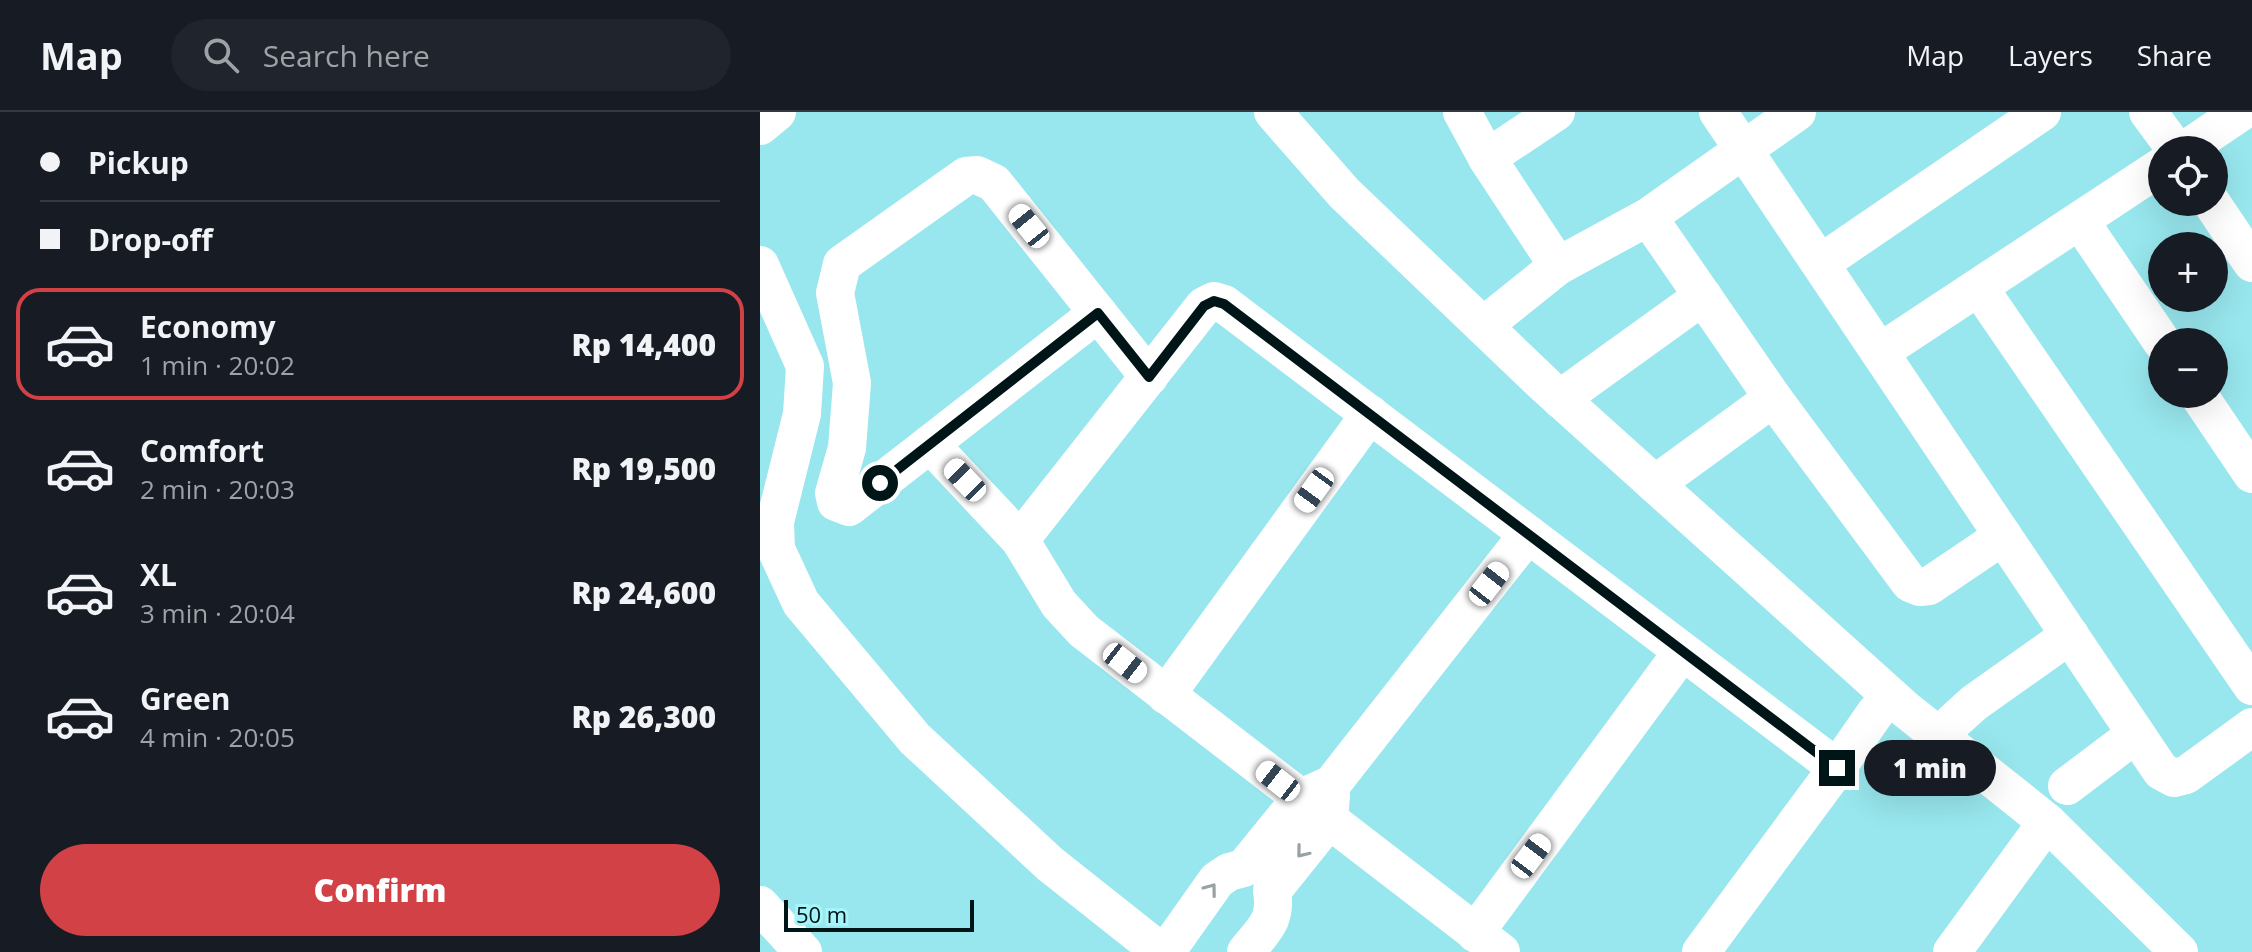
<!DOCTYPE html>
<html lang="en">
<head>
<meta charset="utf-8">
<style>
  body { margin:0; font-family:"Open Sans",sans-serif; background:#20242c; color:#f1f3f6; height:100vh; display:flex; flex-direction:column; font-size:30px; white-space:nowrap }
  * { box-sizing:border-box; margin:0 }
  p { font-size:26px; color:#9ea1a6 }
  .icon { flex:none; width:44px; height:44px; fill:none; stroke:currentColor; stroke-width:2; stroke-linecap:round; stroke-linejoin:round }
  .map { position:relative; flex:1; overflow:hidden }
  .sheet { display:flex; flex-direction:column; background:#171b24; width:760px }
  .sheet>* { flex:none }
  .guide { display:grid; align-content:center; height:176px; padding:0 40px; background:#171b24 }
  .buttons { position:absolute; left:1388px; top:24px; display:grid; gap:16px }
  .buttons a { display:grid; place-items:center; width:80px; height:80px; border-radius:50%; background:#171b24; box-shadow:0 8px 32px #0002; font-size:40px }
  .scale { position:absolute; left:24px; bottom:20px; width:190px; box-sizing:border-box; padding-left:8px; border:4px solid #001517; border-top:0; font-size:22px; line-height:28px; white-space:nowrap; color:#001517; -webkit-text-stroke:6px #a5f5fb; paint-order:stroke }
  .end { position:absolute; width:36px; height:36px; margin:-18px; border:10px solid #001517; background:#fff; box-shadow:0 0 0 4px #fff }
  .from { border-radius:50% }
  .bubble { position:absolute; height:56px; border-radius:28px; background:#171b24; box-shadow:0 8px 32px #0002; font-size:26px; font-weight:800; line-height:56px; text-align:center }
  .car { position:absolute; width:24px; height:48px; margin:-24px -12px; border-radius:10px; box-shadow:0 0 6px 2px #0007; background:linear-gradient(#fff 24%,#345 0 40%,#fff 0 76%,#345 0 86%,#fff 0) }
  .guide b { display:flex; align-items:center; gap:28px; height:76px; font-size:30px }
  .guide b+b { border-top:2px solid #363941 }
  .guide i { width:20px; height:20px; background:#f1f3f6 }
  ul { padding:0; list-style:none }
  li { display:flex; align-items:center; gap:24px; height:112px; margin:0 16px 12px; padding:0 24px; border:4px solid transparent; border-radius:24px }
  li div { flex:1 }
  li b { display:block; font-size:30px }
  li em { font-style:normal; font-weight:800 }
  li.active { border-color:#d14146 }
  li>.icon { width:72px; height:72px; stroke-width:1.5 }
  .action { display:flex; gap:16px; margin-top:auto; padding:16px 40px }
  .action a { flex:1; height:92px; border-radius:48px; background:#d14146; color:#fff; font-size:32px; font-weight:800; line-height:92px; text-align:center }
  header { display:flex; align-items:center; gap:48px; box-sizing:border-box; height:112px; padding:0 40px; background:#171b24; border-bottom:2px solid #363941 }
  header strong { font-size:38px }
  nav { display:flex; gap:44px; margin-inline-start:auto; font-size:28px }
  .search { width:560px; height:72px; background:#20242c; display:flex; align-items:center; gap:20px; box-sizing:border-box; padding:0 28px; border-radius:44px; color:#9ea1a6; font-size:30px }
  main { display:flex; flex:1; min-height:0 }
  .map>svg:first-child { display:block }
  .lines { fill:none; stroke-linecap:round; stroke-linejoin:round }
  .minor { stroke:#fff; stroke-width:38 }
  .oneway { stroke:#99a1a2 }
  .route { stroke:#001517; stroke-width:10 }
</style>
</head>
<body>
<header>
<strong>Map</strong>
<div class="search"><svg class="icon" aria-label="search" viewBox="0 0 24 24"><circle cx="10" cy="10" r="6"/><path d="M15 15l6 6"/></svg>Search here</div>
<nav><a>Map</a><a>Layers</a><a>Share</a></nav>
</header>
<main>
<section class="sheet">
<div class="guide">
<b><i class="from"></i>Pickup</b>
<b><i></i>Drop-off</b>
</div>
<ul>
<li class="active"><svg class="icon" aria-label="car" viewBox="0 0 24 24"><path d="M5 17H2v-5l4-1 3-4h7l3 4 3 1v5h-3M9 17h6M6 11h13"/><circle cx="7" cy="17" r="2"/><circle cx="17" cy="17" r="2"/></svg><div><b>Economy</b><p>1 min · 20:02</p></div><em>Rp 14,400</em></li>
<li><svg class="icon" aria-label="car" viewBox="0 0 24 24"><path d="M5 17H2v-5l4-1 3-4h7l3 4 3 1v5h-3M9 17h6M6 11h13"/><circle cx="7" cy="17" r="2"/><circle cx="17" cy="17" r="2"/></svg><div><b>Comfort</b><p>2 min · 20:03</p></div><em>Rp 19,500</em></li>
<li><svg class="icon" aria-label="car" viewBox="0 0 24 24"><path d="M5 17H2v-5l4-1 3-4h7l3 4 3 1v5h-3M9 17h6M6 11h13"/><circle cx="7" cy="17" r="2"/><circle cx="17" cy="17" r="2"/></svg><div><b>XL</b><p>3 min · 20:04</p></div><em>Rp 24,600</em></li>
<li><svg class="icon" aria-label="car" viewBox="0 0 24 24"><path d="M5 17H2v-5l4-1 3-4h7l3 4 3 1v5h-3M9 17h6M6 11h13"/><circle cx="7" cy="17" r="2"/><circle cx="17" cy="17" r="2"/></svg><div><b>Green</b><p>4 min · 20:05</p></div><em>Rp 26,300</em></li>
</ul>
<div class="action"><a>Confirm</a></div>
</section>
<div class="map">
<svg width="1492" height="840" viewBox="0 0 1492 840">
  <rect width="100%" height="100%" fill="#98e7ee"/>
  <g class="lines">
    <g class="minor">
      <path d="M513 0 584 81 786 274 1145 597 1287 710 1419 840"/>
      <path d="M702 0 727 46 798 154"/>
      <path d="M958 0 1401 659 1414 666 1426 663 1492 615"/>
      <path d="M1388 0 1416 38"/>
      <path d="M0 14 17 0"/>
      <path d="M1425 38 1481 0"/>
      <path d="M727 46 796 0"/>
      <path d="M1451 90 1492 151"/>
      <path d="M888 105 1013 286 1150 471 1160 475 1169 474 1243 424"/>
      <path d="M1320 109 1402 230"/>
      <path d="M1061 151 1282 0"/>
      <path d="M0 153 45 254 42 302 15 410 16 437 41 491 155 627 290 752 401 840"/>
      <path d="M1220 177 1492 574"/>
      <path d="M338 201 170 332 260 428 299 492 324 519 741 840"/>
      <path d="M723 214 798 154 888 105 1037 0"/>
      <path d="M1120 240 1402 54"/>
      <path d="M1438 282 1492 362"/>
      <path d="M800 287 943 184"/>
      <path d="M170 332 89 395 76 390 74 381 87 336 92 271 75 181 82 152 206 64 217 63 234 71 389 265"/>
      <path d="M895 372 1013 286"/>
      <path d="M260 428 444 194 454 189 464 192 1077 656 941 840"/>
      <path d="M406 583 610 302"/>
      <path d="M1193 610 1214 591 1310 523"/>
      <path d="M1077 656 1116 600"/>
      <path d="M1307 674 1376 622"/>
      <path d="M0 793 43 840"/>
      <path d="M715 821 922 540"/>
      <path d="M406 840 457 768 469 760 484 756 541 686 572 672 768 422"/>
      <path d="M486 840C504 817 517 809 512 779L569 708 571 683"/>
      <path d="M1192 840 1287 710"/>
    </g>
  </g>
  <defs><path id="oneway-chevron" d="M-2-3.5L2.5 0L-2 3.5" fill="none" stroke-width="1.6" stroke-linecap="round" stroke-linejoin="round" transform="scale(2)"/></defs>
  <g class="oneway">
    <use href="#oneway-chevron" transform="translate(542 740) rotate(129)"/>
    <use href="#oneway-chevron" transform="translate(451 777) rotate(-53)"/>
  </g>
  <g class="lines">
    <path class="route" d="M120 371 338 201 389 265 444 194 454 189 464 192 1077 656"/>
  </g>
</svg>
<div class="buttons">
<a><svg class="icon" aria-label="locate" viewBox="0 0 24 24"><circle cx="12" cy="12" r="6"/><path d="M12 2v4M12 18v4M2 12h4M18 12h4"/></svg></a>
<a>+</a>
<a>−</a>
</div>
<div class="scale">50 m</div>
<i class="end from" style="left:120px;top:371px"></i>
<i class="end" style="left:1077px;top:656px"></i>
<div class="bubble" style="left:1104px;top:628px;width:132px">1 min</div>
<i class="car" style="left:269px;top:114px;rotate:321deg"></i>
<i class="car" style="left:205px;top:368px;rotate:316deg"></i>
<i class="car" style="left:554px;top:378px;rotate:216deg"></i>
<i class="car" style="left:729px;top:472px;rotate:38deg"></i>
<i class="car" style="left:365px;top:551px;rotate:128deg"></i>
<i class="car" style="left:518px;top:669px;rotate:308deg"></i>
<i class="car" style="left:771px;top:744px;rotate:37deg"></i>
</div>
</main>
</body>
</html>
